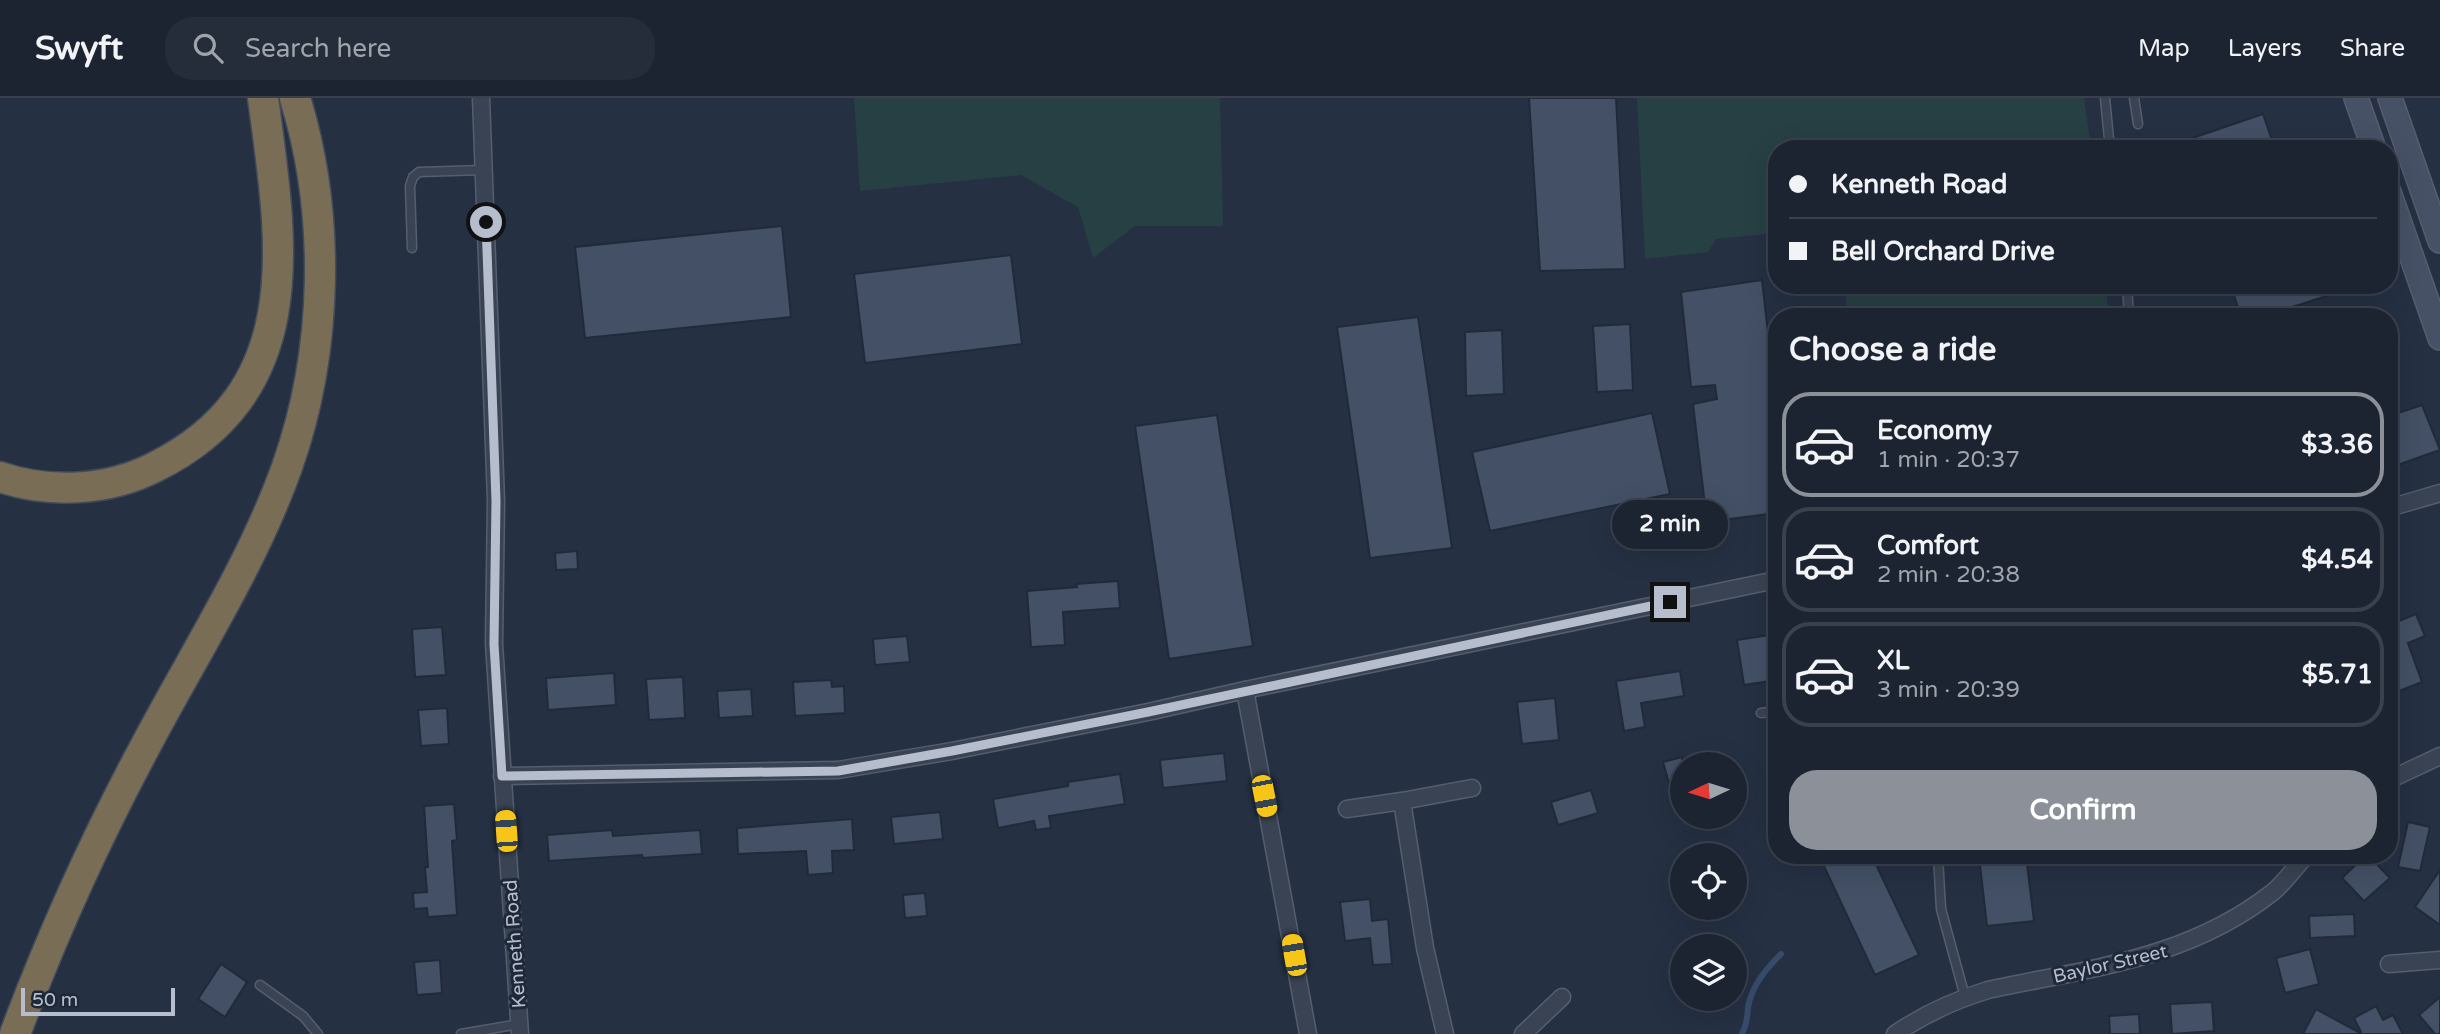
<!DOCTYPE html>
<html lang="en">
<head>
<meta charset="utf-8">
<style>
  body { margin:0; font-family:"Varela Round",sans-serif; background:#252c3a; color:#f1f3f6; height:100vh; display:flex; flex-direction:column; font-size:26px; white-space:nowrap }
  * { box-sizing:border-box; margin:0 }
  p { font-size:23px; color:#a0a4ac }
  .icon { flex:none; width:38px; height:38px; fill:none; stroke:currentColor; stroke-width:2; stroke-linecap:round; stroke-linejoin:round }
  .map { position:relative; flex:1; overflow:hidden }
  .panel { position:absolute; left:1768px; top:210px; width:630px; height:556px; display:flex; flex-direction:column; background:#1c2432; border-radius:28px; box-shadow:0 7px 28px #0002,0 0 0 2px #3a414d }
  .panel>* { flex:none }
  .top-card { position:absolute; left:1768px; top:42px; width:630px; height:154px; border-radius:28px; box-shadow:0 7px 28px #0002,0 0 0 2px #3a414d; display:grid; align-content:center; height:154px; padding:0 21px; background:#1c2432 }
  .needle { width:46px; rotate:266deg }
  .buttons { position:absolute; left:1670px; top:654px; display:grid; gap:14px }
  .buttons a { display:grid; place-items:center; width:77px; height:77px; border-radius:50%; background:#1c2432; box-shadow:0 7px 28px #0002,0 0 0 2px #3a414d; font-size:35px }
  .scale { position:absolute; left:21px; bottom:18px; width:154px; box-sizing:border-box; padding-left:7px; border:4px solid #b6becd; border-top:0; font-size:19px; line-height:24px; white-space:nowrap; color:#b6becd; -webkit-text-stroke:5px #1e2838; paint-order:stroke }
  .end { position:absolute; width:32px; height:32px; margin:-16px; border:9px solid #b6becd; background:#111; box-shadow:0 0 0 4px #111 }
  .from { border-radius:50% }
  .bubble { position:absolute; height:49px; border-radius:24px; background:#1c2432; box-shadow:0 7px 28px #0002,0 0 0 2px #3a414d; font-size:23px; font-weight:700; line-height:49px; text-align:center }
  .car { position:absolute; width:21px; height:42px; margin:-21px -10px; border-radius:9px; box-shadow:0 0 5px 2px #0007; background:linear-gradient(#f5c518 24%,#345 0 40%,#f5c518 0 76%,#345 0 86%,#f5c518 0) }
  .top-card b { display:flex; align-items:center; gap:24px; height:66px; font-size:26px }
  .top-card b+b { border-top:2px solid #3a414d }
  .top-card i { width:18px; height:18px; background:#f1f3f6 }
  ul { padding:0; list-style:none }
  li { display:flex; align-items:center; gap:21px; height:105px; margin:0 14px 10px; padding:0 7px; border:4px solid #3a414d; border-radius:28px }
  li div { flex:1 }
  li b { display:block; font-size:26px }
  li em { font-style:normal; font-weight:700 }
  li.current { border-color:#8c9099 }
  li>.icon { width:63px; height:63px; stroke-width:1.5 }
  h2 { padding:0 21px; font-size:32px; line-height:84px }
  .button { display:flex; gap:14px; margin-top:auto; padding:14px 21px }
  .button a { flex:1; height:80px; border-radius:28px; background:#8c9099; color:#fff; font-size:28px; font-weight:700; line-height:80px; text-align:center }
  header { display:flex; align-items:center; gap:42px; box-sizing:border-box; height:98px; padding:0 35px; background:#1c2432; border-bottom:2px solid #3a414d }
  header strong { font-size:33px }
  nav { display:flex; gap:38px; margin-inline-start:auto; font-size:24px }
  .search { width:490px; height:63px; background:#252c3a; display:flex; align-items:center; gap:18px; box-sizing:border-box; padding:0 24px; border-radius:28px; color:#a0a4ac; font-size:26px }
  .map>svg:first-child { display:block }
  .green { fill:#274044 }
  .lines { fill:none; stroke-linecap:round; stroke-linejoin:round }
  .stream { stroke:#374b6b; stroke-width:6 }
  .building { fill:#435065; stroke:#202a3a; stroke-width:2 }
  .lane-casing { stroke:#545e6d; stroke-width:11 }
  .street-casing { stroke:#545e6d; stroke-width:19 }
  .secondary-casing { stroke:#545e6d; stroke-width:26 }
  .highway-casing { stroke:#414b5a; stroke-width:33 }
  .lane { stroke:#394353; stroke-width:8 }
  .street { stroke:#394353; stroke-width:16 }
  .secondary { stroke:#475166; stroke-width:23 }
  .highway { stroke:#796d56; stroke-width:30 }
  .route { stroke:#b6becd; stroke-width:9 }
  .labels { text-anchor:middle; stroke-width:6; stroke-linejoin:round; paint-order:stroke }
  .street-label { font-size:19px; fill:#b6becd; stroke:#1e2838 }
</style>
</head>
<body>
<header>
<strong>Swyft</strong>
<div class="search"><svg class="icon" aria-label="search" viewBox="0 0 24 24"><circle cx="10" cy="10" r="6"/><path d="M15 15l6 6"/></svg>Search here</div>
<nav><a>Map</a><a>Layers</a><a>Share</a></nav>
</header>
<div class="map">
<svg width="2440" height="936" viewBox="0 0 2440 936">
  <rect width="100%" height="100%" fill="#253043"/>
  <g class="green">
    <path d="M854 0H1220L1223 128H1135L1093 160 1078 109 1021 77 860 93Z"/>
    <path d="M1637 0H2084L2091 51H1776V135L1716 141 1708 154 1645 161Z"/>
    <path d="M1844 187H2106L2109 219H1848Z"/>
  </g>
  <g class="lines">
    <path class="stream" d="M1742 936C1747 926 1747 920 1748 909 1752 887 1766 871 1781 856"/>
  </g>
  <g class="building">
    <path d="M1529 0H1616L1625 171 1540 173Z"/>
    <path d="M2263 16 2275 51H2170L2169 48Z"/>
    <path d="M782 128 791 219 585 240 575 149Z"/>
    <path d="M1011 157 1022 246 865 265 854 176Z"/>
    <path d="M1762 182 1776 306V415L1707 424 1693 306 1717 301 1715 287 1691 289 1681 194Z"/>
    <path d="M2245 187H2347L2348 191 2261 219H2241L2232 191Z"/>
    <path d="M1418 219 1452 450 1370 460 1337 229Z"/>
    <path d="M1630 226 1633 292 1597 294 1593 228Z"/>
    <path d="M1502 232 1504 296 1466 298 1465 234Z"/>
    <path d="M2422 307 2440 352 2389 370V318Z"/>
    <path d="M1652 315 1670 396 1490 433 1472 354Z"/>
    <path d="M1217 317 1253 548 1169 561 1135 328Z"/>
    <path d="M577 453 578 471 556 472 555 455Z"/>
    <path d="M1118 483 1120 510 1063 514 1065 547 1031 549 1027 493 1077 489 1076 486Z"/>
    <path d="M2416 516 2425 538 2408 545 2422 584 2389 597V527Z"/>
    <path d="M442 529 446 577 415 579 412 531Z"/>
    <path d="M1776 536V582L1744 587 1737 542Z"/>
    <path d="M907 538 910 564 875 567 873 541Z"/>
    <path d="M1680 573 1684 598 1641 605 1645 629 1624 633 1616 583Z"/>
    <path d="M614 575 616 607 548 612 546 580Z"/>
    <path d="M683 579 685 620 649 622 646 581Z"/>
    <path d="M831 582 832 589 844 588 845 615 795 618 793 584Z"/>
    <path d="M751 591 753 618 719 620 717 593Z"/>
    <path d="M1555 600 1559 642 1522 646 1517 604Z"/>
    <path d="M447 610 449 646 421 648 418 612Z"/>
    <path d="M1224 655 1227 683 1163 690 1160 662Z"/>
    <path d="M1682 659V712L1677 713 1663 664Z"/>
    <path d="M1120 676 1125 706 1049 718 1051 730 1036 732 1034 723 998 730 993 701 1068 688V684Z"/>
    <path d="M1591 692 1598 715 1558 727 1551 704Z"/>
    <path d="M454 706 457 742 452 743 457 817 428 819 427 810 414 811 413 795 427 794 425 769H428L424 708Z"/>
    <path d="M940 714 943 741 894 746 891 719Z"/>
    <path d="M852 721 854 752 832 753 833 775 808 777 806 753 738 756 737 730Z"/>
    <path d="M2408 724 2430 729 2420 773 2398 769Z"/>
    <path d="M612 732 613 738 700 732 702 756 643 760 642 757 549 763 547 737Z"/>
    <path d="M1834 758H1872L1919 857 1875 877 1822 764Z"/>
    <path d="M1979 758H2026L2034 823 1987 828Z"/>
    <path d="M2365 758H2369L2390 780 2364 803 2342 780Z"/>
    <path d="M2440 772V827L2415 809Z"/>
    <path d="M925 795 927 818 905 820 903 797Z"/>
    <path d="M1370 801 1372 823 1388 821 1392 866 1373 867 1370 840 1345 843 1340 804Z"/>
    <path d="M2354 816 2355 838 2310 840 2309 818Z"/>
    <path d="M2310 851 2319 886 2285 895 2276 860Z"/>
    <path d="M440 862 442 895 417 897 414 864Z"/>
    <path d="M221 866 247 884 225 919 198 901Z"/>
    <path d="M2440 899V936H2435L2419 917Z"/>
    <path d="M2212 904 2214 933 2172 936 2170 906Z"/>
    <path d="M2376 908 2383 922 2393 917 2403 936H2303L2316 911 2360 935 2361 934 2354 920Z"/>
    <path d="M2139 916 2140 936H2110L2109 918Z"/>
  </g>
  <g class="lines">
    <defs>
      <g id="lane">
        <path d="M2105 0 2110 51"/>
        <path d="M2134 0 2138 26"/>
        <path d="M412 150 410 88 413 79 419 74 483 72"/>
        <path d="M2127 187 2129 219"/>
        <path d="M1761 615 1776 613"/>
        <path d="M1938 758 1941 811 1965 899"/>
        <path d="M260 887 303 918 318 936"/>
        <path d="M461 936 519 926"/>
      </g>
      <g id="street">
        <path d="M481 0 496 403 494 546 520 936"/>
        <path d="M2389 410 2440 395"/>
        <path d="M1245 592 1308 936"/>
        <path d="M502 678 838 672 952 653 1148 614 1245 592 1776 482"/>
        <path d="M2389 682 2440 658"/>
        <path d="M1347 711 1402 703"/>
        <path d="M2389 866 2440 862"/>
        <path d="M1445 936 1425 850 1402 703 1472 690"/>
        <path d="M1523 936 1562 899"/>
        <path d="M1895 936C1923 917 1955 902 1988 892 2090 870 2188 861 2273 794 2285 784 2295 769 2306 758"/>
      </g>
      <g id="secondary">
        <path d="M2356 0 2374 51"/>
        <path d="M2390 0 2440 143"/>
        <path d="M2389 94 2440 240"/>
      </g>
      <g id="highway">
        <path d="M0 379C50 396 108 393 155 369 310 292 282 142 263 0"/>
        <path d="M15 936C52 837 96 740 146 647 194 556 252 467 287 369 328 253 331 117 295 0"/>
      </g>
    </defs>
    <use href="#lane" class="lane-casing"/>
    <use href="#street" class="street-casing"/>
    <use href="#secondary" class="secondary-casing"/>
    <use href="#highway" class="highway-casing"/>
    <use href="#lane" class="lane"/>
    <use href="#street" class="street"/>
    <use href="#secondary" class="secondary"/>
    <use href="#highway" class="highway"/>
  </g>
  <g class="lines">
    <path class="route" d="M486 124 496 403 494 546 502 678 838 673 952 653 1148 614 1670 504"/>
  </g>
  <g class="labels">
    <g class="street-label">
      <text transform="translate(514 846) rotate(-94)" y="7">Kenneth Road</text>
      <text transform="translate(2110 865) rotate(-13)" y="7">Baylor Street</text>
    </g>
  </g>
</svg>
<div class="buttons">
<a><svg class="needle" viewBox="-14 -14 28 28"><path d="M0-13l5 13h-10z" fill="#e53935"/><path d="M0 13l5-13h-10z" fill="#a0a4ac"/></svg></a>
<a><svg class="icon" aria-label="locate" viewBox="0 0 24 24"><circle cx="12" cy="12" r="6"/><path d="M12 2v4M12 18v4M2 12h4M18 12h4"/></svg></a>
<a><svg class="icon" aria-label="layers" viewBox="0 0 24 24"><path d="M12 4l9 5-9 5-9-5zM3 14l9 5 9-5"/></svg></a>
</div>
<div class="scale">50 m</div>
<i class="end from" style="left:486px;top:124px"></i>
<i class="end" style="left:1670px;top:504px"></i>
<div class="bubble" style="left:1612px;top:402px;width:116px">2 min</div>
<i class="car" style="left:1264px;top:698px;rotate:169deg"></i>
<i class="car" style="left:506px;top:733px;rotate:356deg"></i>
<i class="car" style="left:1294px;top:857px;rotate:350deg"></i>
<div class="top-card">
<b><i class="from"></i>Kenneth Road</b>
<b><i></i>Bell Orchard Drive</b>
</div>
<section class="panel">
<h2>Choose a ride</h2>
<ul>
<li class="current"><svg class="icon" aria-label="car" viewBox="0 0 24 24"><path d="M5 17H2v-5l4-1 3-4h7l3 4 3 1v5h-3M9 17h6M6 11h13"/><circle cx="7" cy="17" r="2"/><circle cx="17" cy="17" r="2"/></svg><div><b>Economy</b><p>1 min · 20:37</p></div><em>$3.36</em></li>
<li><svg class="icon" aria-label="car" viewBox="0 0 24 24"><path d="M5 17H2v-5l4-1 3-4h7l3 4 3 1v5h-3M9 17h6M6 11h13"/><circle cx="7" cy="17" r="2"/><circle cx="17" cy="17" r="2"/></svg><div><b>Comfort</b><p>2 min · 20:38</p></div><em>$4.54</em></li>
<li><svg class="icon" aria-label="car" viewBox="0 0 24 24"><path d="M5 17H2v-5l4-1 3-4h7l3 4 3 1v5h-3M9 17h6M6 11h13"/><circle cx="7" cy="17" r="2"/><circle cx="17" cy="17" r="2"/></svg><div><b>XL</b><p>3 min · 20:39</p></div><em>$5.71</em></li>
</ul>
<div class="button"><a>Confirm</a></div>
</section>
</div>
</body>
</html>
